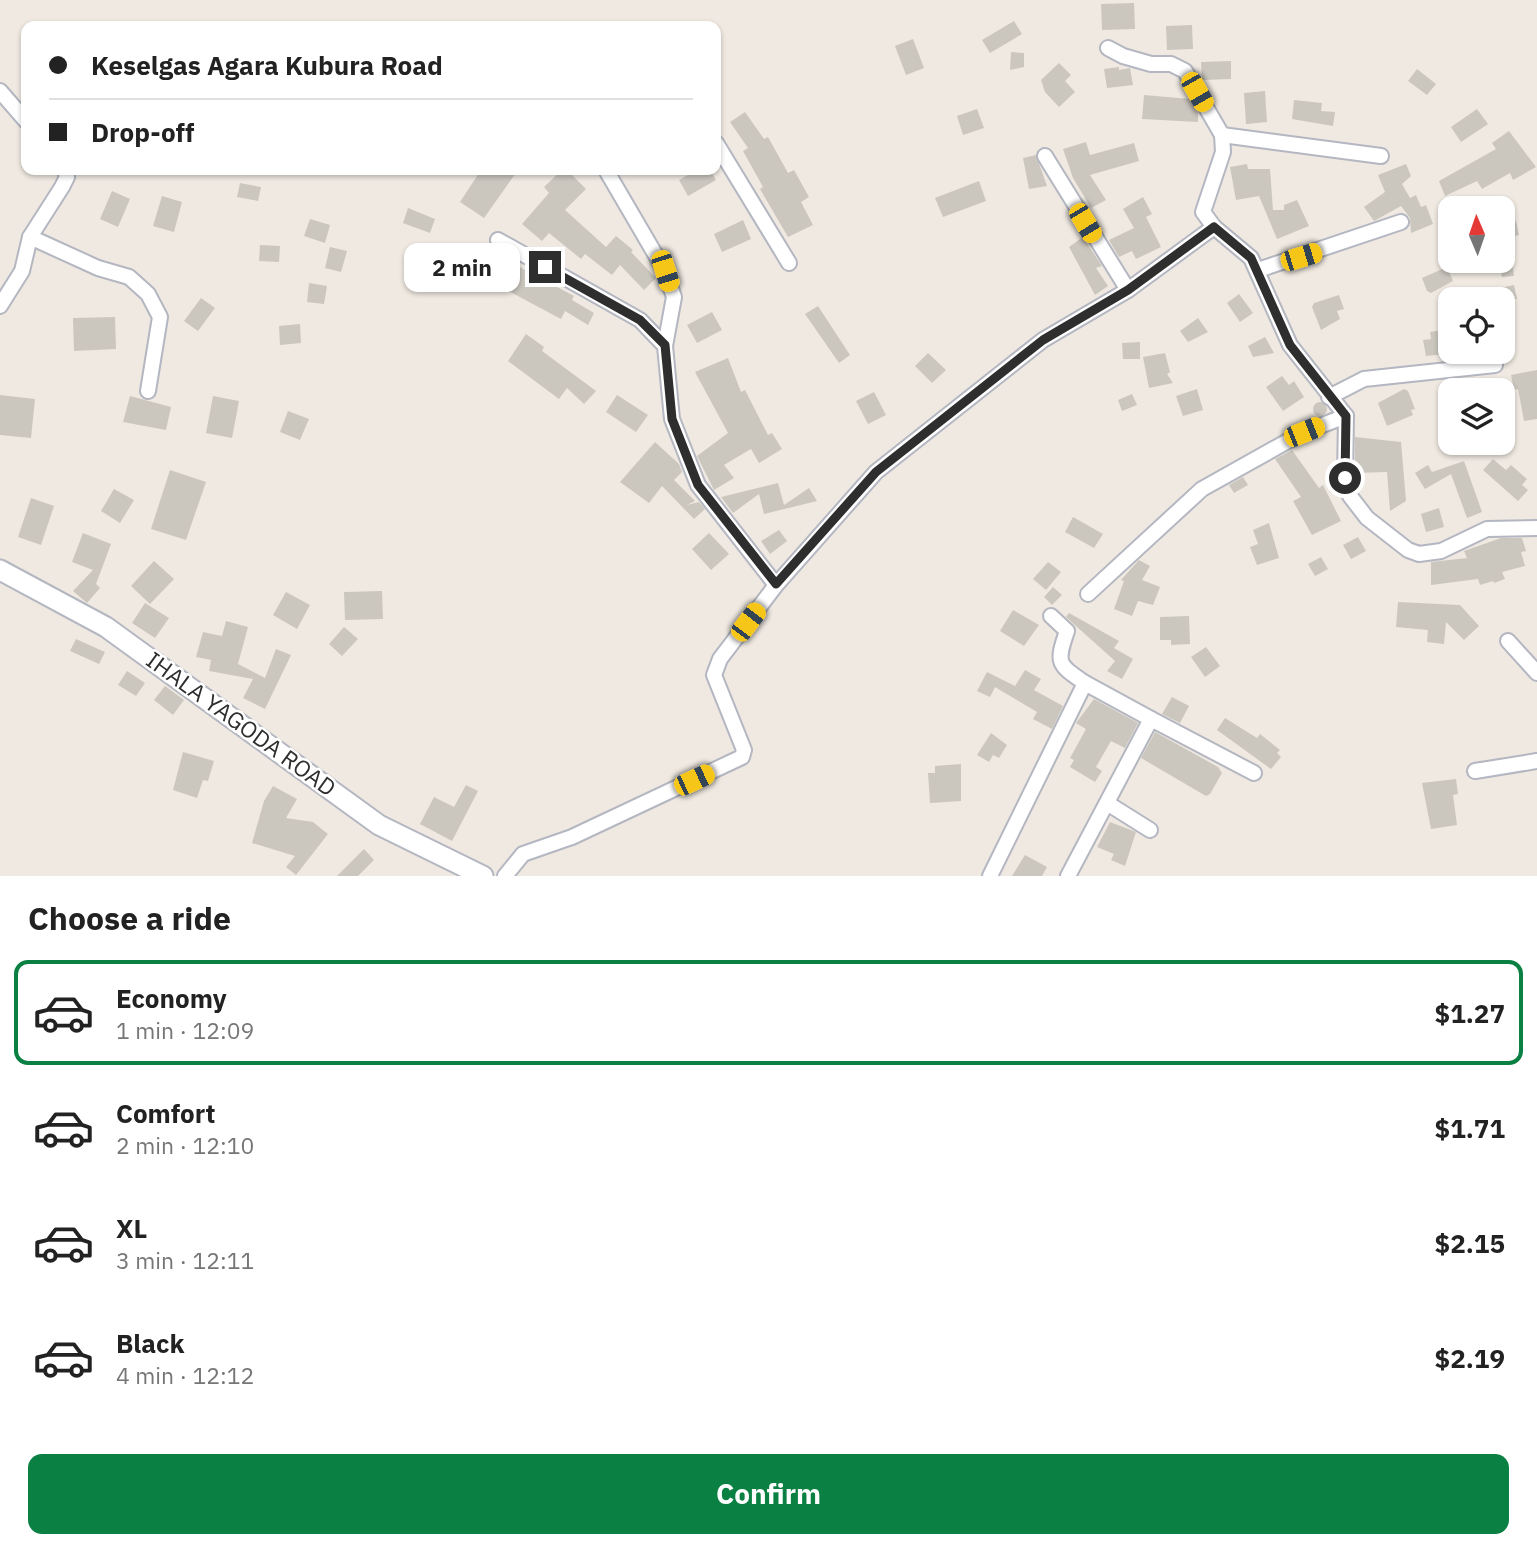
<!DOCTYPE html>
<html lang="en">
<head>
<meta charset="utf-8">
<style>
  body { margin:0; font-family:"IBM Plex Sans",sans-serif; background:#f6f6f6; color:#222; height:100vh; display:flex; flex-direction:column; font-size:26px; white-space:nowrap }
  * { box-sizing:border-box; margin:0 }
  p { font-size:23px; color:#767676 }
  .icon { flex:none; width:38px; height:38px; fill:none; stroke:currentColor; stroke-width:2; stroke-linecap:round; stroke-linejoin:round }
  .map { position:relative; height:876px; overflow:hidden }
  .sheet { display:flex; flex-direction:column; background:#fff; flex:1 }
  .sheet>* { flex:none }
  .banner { position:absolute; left:21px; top:21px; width:700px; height:154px; border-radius:14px; box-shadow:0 2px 5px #0004; display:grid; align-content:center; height:154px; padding:0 28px; background:#fff }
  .needle { width:46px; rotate:358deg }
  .buttons { position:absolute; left:1438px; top:196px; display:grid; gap:14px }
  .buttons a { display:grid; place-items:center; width:77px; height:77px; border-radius:14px; background:#fff; box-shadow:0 2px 5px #0004; font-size:35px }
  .end { position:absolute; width:32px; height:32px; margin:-16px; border:9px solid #2e2e2e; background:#fff; box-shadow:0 0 0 4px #fff }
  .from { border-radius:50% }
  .bubble { position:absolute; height:49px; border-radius:14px; background:#fff; box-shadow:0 2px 5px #0004; font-size:23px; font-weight:700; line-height:49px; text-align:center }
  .car { position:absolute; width:21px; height:42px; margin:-21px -10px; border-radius:9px; box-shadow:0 0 5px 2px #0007; background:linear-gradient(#f5c518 24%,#345 0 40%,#f5c518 0 76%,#345 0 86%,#f5c518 0) }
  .banner b { display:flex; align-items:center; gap:24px; height:66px; font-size:26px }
  .banner b+b { border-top:2px solid #e0e0e0 }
  .banner i { width:18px; height:18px; background:#222 }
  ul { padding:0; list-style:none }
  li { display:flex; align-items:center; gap:21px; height:105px; margin:0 14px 10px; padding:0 14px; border:4px solid transparent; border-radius:14px }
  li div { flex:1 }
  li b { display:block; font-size:26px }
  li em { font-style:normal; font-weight:700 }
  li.current { border-color:#0b8043 }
  li>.icon { width:63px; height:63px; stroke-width:1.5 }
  h2 { padding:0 28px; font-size:32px; line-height:84px }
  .cta { display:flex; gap:14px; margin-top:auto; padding:14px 28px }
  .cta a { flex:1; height:80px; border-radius:14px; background:#0b8043; color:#fff; font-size:28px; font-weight:700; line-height:80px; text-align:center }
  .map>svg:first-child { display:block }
  .building { fill:#cbc7bf }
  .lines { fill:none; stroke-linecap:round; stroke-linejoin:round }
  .street-casing { stroke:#b4b7c1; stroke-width:18 }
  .secondary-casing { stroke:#b4b7c1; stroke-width:23 }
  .street { stroke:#fff; stroke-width:14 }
  .secondary { stroke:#fff; stroke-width:19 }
  .route { stroke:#2e2e2e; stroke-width:9 }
  .labels { text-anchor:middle; stroke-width:5; stroke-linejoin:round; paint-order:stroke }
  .street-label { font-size:23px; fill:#2e2e2e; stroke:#fff }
</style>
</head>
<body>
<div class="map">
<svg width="1537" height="876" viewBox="0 0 1537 876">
  <rect width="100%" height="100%" fill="#efe9e1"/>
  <g class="building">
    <path d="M1134 3 1135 29 1102 30 1101 4Z"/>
    <path d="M1014 21 1022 34 990 53 982 40Z"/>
    <path d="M1192 25 1193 49 1167 50 1166 26Z"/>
    <path d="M913 39 924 68 906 75 895 46Z"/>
    <path d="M1011 52 1024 53V67L1010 70Z"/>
    <path d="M1231 61V79L1202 80 1201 62Z"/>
    <path d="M1059 63 1071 75 1065 81 1075 92 1059 107 1045 92 1041 80Z"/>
    <path d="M1119 67V70L1130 68 1133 85 1107 88 1104 69Z"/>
    <path d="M1417 69 1436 84 1427 95 1408 81Z"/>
    <path d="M1265 91 1267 122 1246 124 1244 93Z"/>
    <path d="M1144 95 1190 99 1198 113V122L1142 119Z"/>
    <path d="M1294 100 1322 103 1321 111 1335 112 1333 126 1292 119Z"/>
    <path d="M977 109 984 128 963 135 957 116Z"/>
    <path d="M1477 109 1488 124 1461 142 1451 127Z"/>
    <path d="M745 112 764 139 768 137 788 173 794 170 809 197 801 202 813 225 788 237 760 189 763 187 743 151 748 148 730 122Z"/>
    <path d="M1509 131 1536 167 1513 180 1510 173 1482 189 1477 181 1445 196 1439 181 1496 149 1492 143Z"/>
    <path d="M1086 142 1090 155 1134 143 1139 161 1090 175 1106 200 1091 208 1073 178 1063 149Z"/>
    <path d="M1036 155 1047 186 1029 189 1023 158Z"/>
    <path d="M1247 164 1248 169H1270L1273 210H1284V205L1297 200 1309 226 1277 239 1259 196 1236 200 1230 167Z"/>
    <path d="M1406 164 1411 176 1402 184 1410 198 1416 195 1421 207 1426 205 1433 224 1411 233 1410 218 1401 206 1374 221 1364 207 1385 192 1378 175Z"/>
    <path d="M481 170H518L484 218 460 202Z"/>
    <path d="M562 170H567L586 189 565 210 606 247 616 236 633 250 631 252 656 278 644 290 620 265 612 275 585 254 581 259 549 233 542 241 522 224 549 193 544 187Z"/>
    <path d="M697 170H710L716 180 688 196 679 180Z"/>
    <path d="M979 181 986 201 943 217 935 198Z"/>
    <path d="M240 183 261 187 258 201 237 197Z"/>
    <path d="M112 191 130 199 118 227 100 219Z"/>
    <path d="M162 196 182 202 174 232 153 226Z"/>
    <path d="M1143 197 1152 214 1146 217 1161 247 1136 259 1132 251 1119 257 1109 240 1134 228 1123 209Z"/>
    <path d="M408 208 435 219 430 233 403 223Z"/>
    <path d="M310 219 330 225 325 243 304 236Z"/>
    <path d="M743 220 751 239 722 252 714 234Z"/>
    <path d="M1516 221 1519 235 1503 239V224Z"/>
    <path d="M1083 237 1102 266 1096 268 1108 286 1095 295 1069 247Z"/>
    <path d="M260 245 280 246 279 262 259 261Z"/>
    <path d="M330 247 347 251 341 272 325 268Z"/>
    <path d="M496 259 513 270 516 265 574 296 572 300 594 313 588 325 565 311 561 319 499 286 497 290 482 281Z"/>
    <path d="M1499 261H1512L1514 276 1502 277Z"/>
    <path d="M1447 267 1453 281 1431 293 1427 291 1422 278Z"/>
    <path d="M309 283 327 286 324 304 307 302Z"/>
    <path d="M1514 285 1517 299H1473V294Z"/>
    <path d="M1239 294 1253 313 1240 322 1227 303Z"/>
    <path d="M1339 295 1344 309 1337 311 1340 319 1321 330 1312 307 1314 303Z"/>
    <path d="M201 298 215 308 198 331 184 321Z"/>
    <path d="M818 306 850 355 839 363 805 314Z"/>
    <path d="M712 312 722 330 697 343 687 325Z"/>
    <path d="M115 317 116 349 74 351 73 318Z"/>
    <path d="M1198 318 1208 332 1188 342 1180 331Z"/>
    <path d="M300 324 301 343 280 345 279 326Z"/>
    <path d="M1442 330 1446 354 1426 356 1423 340 1431 339 1430 332Z"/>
    <path d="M526 334 544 347 542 351 596 391 584 404 567 388 559 399 508 361Z"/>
    <path d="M1265 337 1274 353 1253 357 1248 346Z"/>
    <path d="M1140 342V359H1123L1122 343Z"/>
    <path d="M928 353 946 370 932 383 915 366Z"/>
    <path d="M1165 353 1170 372 1167 374 1173 383 1149 388 1143 357Z"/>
    <path d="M728 358 741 392 745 390 768 435 772 433 782 449 759 463 751 449 724 465 734 478 714 490 697 456 728 433 695 372Z"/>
    <path d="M1537 370V419L1524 421 1518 389 1514 390 1511 375Z"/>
    <path d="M1282 376 1289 385 1294 381 1304 397 1283 411 1266 387Z"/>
    <path d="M1197 389 1203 410 1183 416 1176 396Z"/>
    <path d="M1404 389 1408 391 1415 409 1411 410 1413 415 1387 426 1378 403Z"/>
    <path d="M874 392 886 415 868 424 856 401Z"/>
    <path d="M1132 394 1137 405 1122 411 1118 400Z"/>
    <path d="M0 395 35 399 31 438 0 435Z"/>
    <path d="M617 395 648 415 636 432 606 412Z"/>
    <path d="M130 396 171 407 166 430 123 422Z"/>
    <path d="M213 396 239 401 232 438 206 433Z"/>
    <circle cx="1320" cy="409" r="7"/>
    <path d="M288 411 309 419 300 440 280 432Z"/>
    <path d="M1355 437 1401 442 1406 501 1390 511 1387 472 1355 473Z"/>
    <path d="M655 442 679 464 682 472 674 480 695 501 687 505 699 502 705 509 694 519 662 486 649 503 620 482Z"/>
    <path d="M1292 450 1319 488 1323 485 1341 521 1312 535 1293 501 1301 497 1275 459Z"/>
    <path d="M1493 459 1506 470 1511 465 1527 479 1522 485 1528 490 1518 501 1483 470Z"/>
    <path d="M1464 461 1482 512 1467 518 1451 474 1425 489 1415 473 1428 465 1432 472Z"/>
    <path d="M170 470 206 482 186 540 151 529Z"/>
    <path d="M1243 477 1248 485 1234 493 1229 485Z"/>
    <path d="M778 483 784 505 809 488 817 501 764 514 759 494 733 513 721 497Z"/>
    <path d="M114 489 134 500 120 523 101 511Z"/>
    <path d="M31 498 54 506 41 545 18 537Z"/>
    <path d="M1439 508 1444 527 1426 532 1421 514Z"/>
    <path d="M1073 517 1103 534 1094 548 1065 532Z"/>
    <path d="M1269 523 1279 558 1257 565 1250 547 1258 544 1253 530Z"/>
    <path d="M779 530 787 541 770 554 761 541Z"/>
    <path d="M83 533 111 544 96 584 100 588 87 603 73 591 93 570 72 562Z"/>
    <path d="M709 533 729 554 711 570 692 549Z"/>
    <path d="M1358 537 1366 551 1351 559 1343 545Z"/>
    <path d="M1501 538H1522L1526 551 1521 552 1525 566 1502 572 1505 579 1494 583 1493 581 1480 585 1478 579 1431 585V562L1467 558 1464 551Z"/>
    <path d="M1321 557 1328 569 1315 576 1308 564Z"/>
    <path d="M1139 560 1150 566 1142 580 1160 587 1153 605 1138 601 1132 616 1114 609 1124 581 1121 580Z"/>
    <path d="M154 561 174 579 150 604 131 586Z"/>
    <path d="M1048 562 1061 572 1046 590 1033 579Z"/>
    <path d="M1053 587 1062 595 1052 605 1044 597Z"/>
    <path d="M382 591 383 619 345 620 344 592Z"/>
    <path d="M286 592 310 605 297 629 273 615Z"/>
    <path d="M1398 602 1460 605 1479 626 1464 640 1446 622 1444 644 1427 642 1428 630 1396 627Z"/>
    <path d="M145 603 169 618 155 638 132 623Z"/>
    <path d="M1013 610 1039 625 1024 646 1000 631Z"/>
    <path d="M1069 613 1119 641 1114 648 1133 659 1122 679 1107 671 1115 661 1066 617Z"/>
    <path d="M1189 616 1190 644 1171 645V640H1160V617Z"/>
    <path d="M226 621 248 627 238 664 265 678 276 649 291 655 265 709 243 698 253 679 209 671 211 660 196 657 203 632 222 636Z"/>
    <path d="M344 627 358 639 342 656 329 644Z"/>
    <path d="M76 639 105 652 99 664 70 651Z"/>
    <path d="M1206 647 1220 666 1205 677 1191 657Z"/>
    <path d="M1025 670 1041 679 1034 690 1063 706 1052 729 1033 719 1037 712 995 687 990 697 977 691 987 672 1015 686Z"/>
    <path d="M127 671 145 683 136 696 118 685Z"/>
    <path d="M165 686 184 700 173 715 154 700Z"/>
    <path d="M1172 697 1189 706 1180 723 1162 714Z"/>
    <path d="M1094 699 1138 723 1125 748 1111 741 1096 767 1102 771 1095 782 1070 767 1074 760 1070 758 1086 729 1076 723Z"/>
    <path d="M1225 718 1257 738 1260 734 1280 750 1277 753 1281 757 1271 769 1217 730Z"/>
    <path d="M1155 732 1218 767 1222 773 1210 794 1206 796 1141 758Z"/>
    <path d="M991 733 1007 745 999 758 993 755 989 762 977 755Z"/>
    <path d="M183 752 214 761 208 781 203 780 197 798 173 790Z"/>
    <path d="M961 764V801L930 803 928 773H935V766Z"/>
    <path d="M1456 779 1458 794 1453 795 1457 825 1431 829 1422 783Z"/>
    <path d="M466 785 478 791 452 841 420 824 434 797 454 807Z"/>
    <path d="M273 786 297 799 286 818 313 822 328 834 296 875 286 867 295 856 252 843 264 801Z"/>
    <path d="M1110 822 1136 832 1125 866 1111 860 1114 854 1097 847Z"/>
    <path d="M364 849 374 860 358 876H337Z"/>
    <path d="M1025 855 1047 867 1042 876H1012Z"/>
  </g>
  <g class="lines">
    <defs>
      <g id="street">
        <path d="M1108 48 1123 56 1151 64H1171L1185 71 1222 135 1223 152 1203 212 1214 227 1251 258 1290 345 1346 416 1345 478 1350 496 1367 518 1408 550 1419 554 1441 551 1487 529 1537 528"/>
        <path d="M0 91 26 121"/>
        <path d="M1222 135 1381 156"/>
        <path d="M716 143 789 263"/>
        <path d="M1045 156 1128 290"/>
        <path d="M606 170 665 271 674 297 665 346"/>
        <path d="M30 237 98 268 129 277 148 294 160 317 148 391"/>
        <path d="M498 240 640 320 665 346 672 419 698 485 776 585"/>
        <path d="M1258 270 1401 222"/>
        <path d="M0 306 22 271 30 237 62 187 67 177 65 170"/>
        <path d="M1329 397 1364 379 1495 365 1496 352"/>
        <path d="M1088 594 1202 489 1304 432 1346 416"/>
        <path d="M1051 616 1067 631C1056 663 1057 664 1085 683"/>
        <path d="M1508 641 1537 673"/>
        <path d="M1151 719 1254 773"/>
        <path d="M1475 771 1537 761"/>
        <path d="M1107 803 1150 830"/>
        <path d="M505 876 523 854 572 837 742 757 744 750 714 675 720 659 776 585 876 472 1043 340 1128 290 1214 227"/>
        <path d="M990 876 1085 683 1151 719 1068 876"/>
      </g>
      <path id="secondary" d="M0 570 106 627 379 825 483 876"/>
    </defs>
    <use href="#street" class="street-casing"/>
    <use href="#secondary" class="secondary-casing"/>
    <use href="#street" class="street"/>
    <use href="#secondary" class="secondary"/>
  </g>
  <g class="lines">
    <path class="route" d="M545 267 640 320 665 345 672 419 698 485 776 584 876 472 1043 340 1128 290 1214 227 1251 258 1290 345 1346 416 1345 478"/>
  </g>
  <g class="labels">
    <g class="street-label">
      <text transform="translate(241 724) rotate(36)" y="8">IHALA YAGODA ROAD</text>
    </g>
  </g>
</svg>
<div class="buttons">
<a><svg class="needle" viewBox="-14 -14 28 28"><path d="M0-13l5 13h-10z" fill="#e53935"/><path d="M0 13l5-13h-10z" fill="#767676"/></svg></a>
<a><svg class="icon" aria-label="locate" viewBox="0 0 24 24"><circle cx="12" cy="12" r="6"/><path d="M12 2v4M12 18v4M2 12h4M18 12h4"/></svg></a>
<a><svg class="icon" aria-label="layers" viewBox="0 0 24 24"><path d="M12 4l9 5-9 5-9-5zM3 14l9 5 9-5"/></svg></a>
</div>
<i class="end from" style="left:1345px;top:478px"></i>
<i class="end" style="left:545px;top:267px"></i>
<div class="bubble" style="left:404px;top:243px;width:116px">2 min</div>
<i class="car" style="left:1197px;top:92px;rotate:150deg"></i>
<i class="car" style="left:1085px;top:223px;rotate:149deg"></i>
<i class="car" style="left:1301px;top:257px;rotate:73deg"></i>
<i class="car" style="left:665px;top:271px;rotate:162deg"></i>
<i class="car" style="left:1304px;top:432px;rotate:68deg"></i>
<i class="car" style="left:748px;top:622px;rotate:37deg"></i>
<i class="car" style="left:694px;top:780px;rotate:65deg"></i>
<div class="banner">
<b><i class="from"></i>Keselgas Agara Kubura Road</b>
<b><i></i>Drop-off</b>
</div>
</div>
<section class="sheet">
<h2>Choose a ride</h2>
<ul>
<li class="current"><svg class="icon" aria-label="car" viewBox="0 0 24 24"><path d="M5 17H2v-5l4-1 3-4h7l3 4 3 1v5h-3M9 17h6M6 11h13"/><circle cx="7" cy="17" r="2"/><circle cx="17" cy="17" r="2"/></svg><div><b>Economy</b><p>1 min · 12:09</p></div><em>$1.27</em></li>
<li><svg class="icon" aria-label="car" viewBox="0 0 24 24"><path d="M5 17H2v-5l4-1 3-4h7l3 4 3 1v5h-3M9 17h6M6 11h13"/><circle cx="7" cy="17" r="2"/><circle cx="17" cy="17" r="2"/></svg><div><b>Comfort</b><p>2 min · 12:10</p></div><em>$1.71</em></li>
<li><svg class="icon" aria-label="car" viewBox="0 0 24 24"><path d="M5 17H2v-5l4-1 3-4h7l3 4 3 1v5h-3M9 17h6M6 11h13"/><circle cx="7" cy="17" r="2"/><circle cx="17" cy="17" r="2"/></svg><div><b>XL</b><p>3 min · 12:11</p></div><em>$2.15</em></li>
<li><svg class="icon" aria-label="car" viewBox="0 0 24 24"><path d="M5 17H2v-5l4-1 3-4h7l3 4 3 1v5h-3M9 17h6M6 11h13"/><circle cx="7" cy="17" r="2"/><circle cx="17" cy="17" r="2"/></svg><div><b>Black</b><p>4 min · 12:12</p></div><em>$2.19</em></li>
</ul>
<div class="cta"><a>Confirm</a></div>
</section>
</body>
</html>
